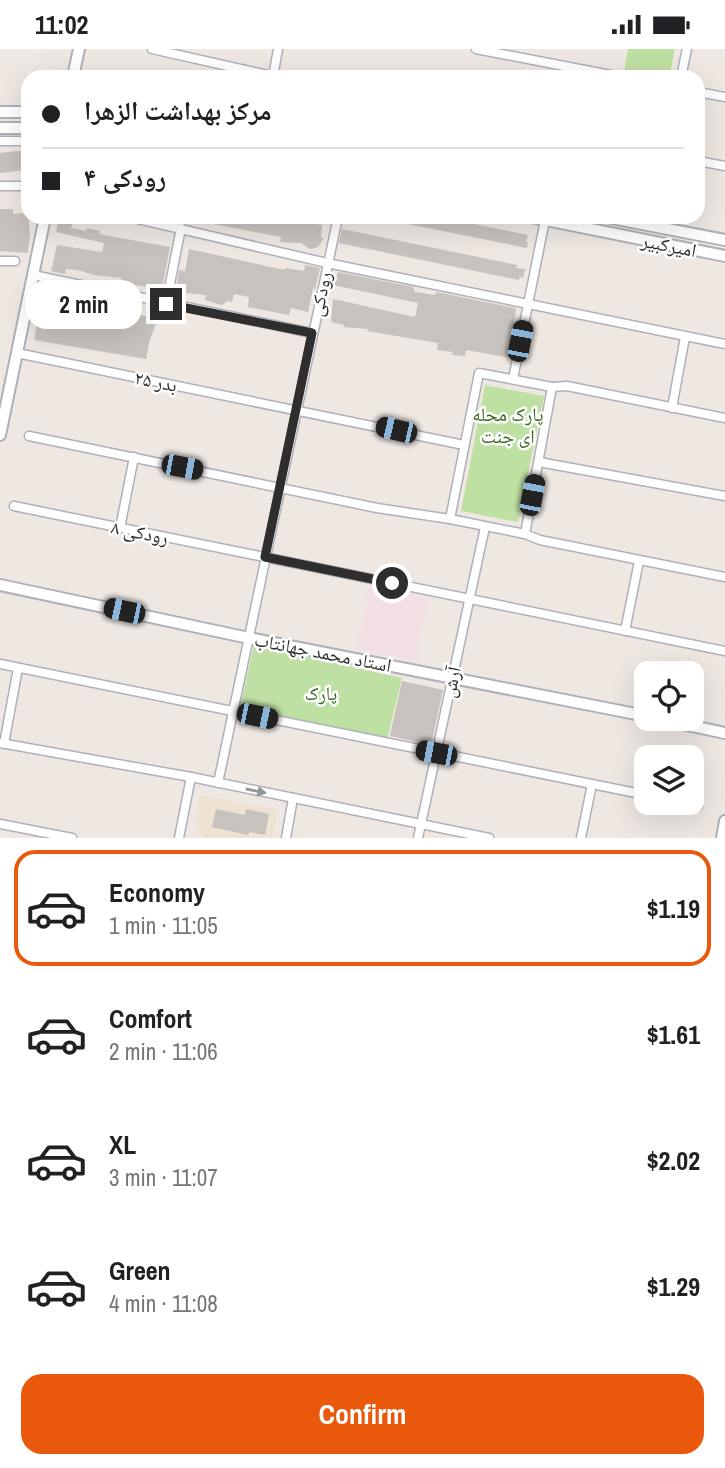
<!DOCTYPE html>
<html lang="en">
<head>
<meta charset="utf-8">
<style>
  body { margin:0; font-family:"Archivo Narrow","Noto Naskh Arabic",sans-serif; background:#f6f6f6; color:#202124; height:100vh; display:flex; flex-direction:column; font-size:26px; white-space:nowrap }
  * { box-sizing:border-box; margin:0 }
  p { font-size:23px; color:#757577 }
  .icon { flex:none; width:38px; height:38px; fill:none; stroke:currentColor; stroke-width:2; stroke-linecap:round; stroke-linejoin:round }
  .map { position:relative; height:789px; overflow:hidden }
  .drawer { display:flex; flex-direction:column; background:#fff; flex:1 }
  .drawer>* { flex:none }
  .hud { position:absolute; left:21px; top:21px; width:684px; height:154px; border-radius:21px; box-shadow:0 7px 28px #0002; display:grid; align-content:center; height:154px; padding:0 21px; background:#fff }
  .buttons { position:absolute; left:634px; top:612px; display:grid; gap:14px }
  .buttons a { display:grid; place-items:center; width:70px; height:70px; border-radius:14px; background:#fff; box-shadow:0 7px 28px #0002; font-size:35px }
  .end { position:absolute; width:32px; height:32px; margin:-16px; border:9px solid #2e2e2e; background:#fff; box-shadow:0 0 0 4px #fff }
  .from { border-radius:50% }
  .bubble { position:absolute; height:49px; border-radius:21px; background:#fff; box-shadow:0 7px 28px #0002; font-size:23px; font-weight:700; line-height:49px; text-align:center }
  .car { position:absolute; width:21px; height:42px; margin:-21px -10px; border-radius:9px; box-shadow:0 0 5px 2px #0007; background:linear-gradient(#222 24%,#8ab4d8 0 40%,#222 0 76%,#8ab4d8 0 86%,#222 0) }
  .hud b { display:flex; align-items:center; gap:24px; height:66px; font-size:26px }
  .hud b+b { border-top:2px solid #e0e0e0 }
  .hud i { width:18px; height:18px; background:#202124 }
  ul { padding:12px 0 0; list-style:none }
  li { display:flex; align-items:center; gap:21px; height:116px; margin:0 14px 10px; padding:0 7px; border:4px solid transparent; border-radius:21px }
  li div { flex:1 }
  li b { display:block; font-size:26px }
  li em { font-style:normal; font-weight:700 }
  li.selected { border-color:#ea580c }
  li>.icon { width:63px; height:63px; stroke-width:1.5 }
  .primary-button { display:flex; gap:14px; margin-top:auto; padding:14px 21px }
  .primary-button a { flex:1; height:80px; border-radius:21px; background:#ea580c; color:#fff; font-size:28px; font-weight:700; line-height:80px; text-align:center }
  .status { display:flex; justify-content:space-between; align-items:center; height:49px; padding:0 35px; background:#fff; direction:ltr }
  .status svg { height:19px; fill:currentColor }
  .map>svg:first-child { display:block }
  .education { fill:#eee2d3 }
  .medical { fill:#f3e0e4 }
  .green { fill:#bfe0a3 }
  .building { fill:#c7c2bd }
  .lines { fill:none; stroke-linecap:round; stroke-linejoin:round }
  .street-casing { stroke:#aeb1b9; stroke-width:11 }
  .secondary-casing { stroke:#aeb1b9; stroke-width:14 }
  .street { stroke:#fff; stroke-width:8 }
  .secondary { stroke:#fff; stroke-width:10 }
  .oneway { fill:#969696 }
  .route { stroke:#2e2e2e; stroke-width:9 }
  .labels { text-anchor:middle; stroke-width:5; stroke-linejoin:round; paint-order:stroke }
  .street-label { font-size:19px; fill:#2e2e2e; stroke:#fff }
  .park-label { font-size:19px; fill:#386821; stroke:#fff }
</style>
</head>
<body>
<div class="status"><b>11:02</b><svg viewBox="0 0 49 12"><path d="M0 12V9h3v3zM5 12V6h3v6zM10 12V3h3v9zM15 12V0h3v12zM26 1h20v11H26zM47 4h2v5h-2z"/></svg></div>
<div class="map">
<svg width="725" height="789" viewBox="0 0 725 789">
  <rect width="100%" height="100%" fill="#eee7e2"/>
  <path class="education" d="M200 746 273 760 277 764 272 789H204L195 773Z"/>
  <path class="medical" d="M369 538 427 549 416 611 357 600Z"/>
  <g class="green">
    <path d="M628 0H675L669 28H649L624 23Z"/>
    <path d="M485 336 544 347 518 473 461 462Z"/>
    <path d="M254 596 402 629 387 691 240 658Z"/>
  </g>
  <g class="building">
    <path d="M17 102H28V121L0 124V104Z"/>
    <path d="M0 160H13V165L28 164 30 185 28 204 0 202Z"/>
    <path d="M59 168H74L71 179 86 182 87 179 100 182 99 185 170 198 162 240 134 236 121 232 122 229 94 226 78 221 66 220 65 225 51 222 57 196 102 203 104 194 56 183Z"/>
    <path d="M209 168H295L294 172 322 176 321 189H324L318 198 310 200 301 194 280 193 281 188 208 174Z"/>
    <path d="M390 168H439L528 186 526 193H528L527 199 413 176 389 171Z"/>
    <path d="M342 180 517 216 516 219 525 220 523 229 520 228 519 231 339 194Z"/>
    <path d="M189 200 284 221 285 219 304 222 305 216 320 219 315 240 313 239 308 263 291 259 289 266 248 258 249 248 234 245 232 253 227 252 222 256 205 251 206 246 176 243 179 221 185 222Z"/>
    <path d="M338 223 413 238 415 243 435 246 436 243 515 259 516 262 510 288 515 289 511 309 466 301 465 307 452 306 453 303 437 301 438 294 367 282 368 280 343 278 344 276 331 273 333 250 415 268 418 254 333 236Z"/>
    <path d="M88 247 98 249V261L153 268 152 274 156 275 150 290 146 310 34 291 42 248 86 257Z"/>
    <path d="M402 632 443 641 431 696 390 687Z"/>
    <path d="M216 760 245 766 246 760 269 765 265 786 249 783 248 786 212 778Z"/>
  </g>
  <g class="lines">
    <defs>
      <g id="street">
        <path d="M152 0 277 28"/>
        <path d="M476 0 621 28"/>
        <path d="M273 28 278 0"/>
        <path d="M681 28 687 0"/>
        <path d="M698 43 725 48"/>
        <path d="M0 92H28"/>
        <path d="M698 112 725 117"/>
        <path d="M0 137H28"/>
        <path d="M129 168 327 214 725 295"/>
        <path d="M0 212H15"/>
        <path d="M33 226 312 284"/>
        <path d="M166 255 181 179"/>
        <path d="M17 304 464 396"/>
        <path d="M479 324 552 338 525 485 450 470Z"/>
        <path d="M513 330 545 171"/>
        <path d="M552 338 567 337 725 369"/>
        <path d="M672 359 685 288"/>
        <path d="M29 387 377 459 450 470"/>
        <path d="M539 413 725 447"/>
        <path d="M14 457 725 602"/>
        <path d="M120 479 134 408"/>
        <path d="M525 485 540 491 725 528"/>
        <path d="M625 582 639 512"/>
        <path d="M0 615 646 746"/>
        <path d="M0 694 191 728 489 789"/>
        <path d="M4 695 18 619"/>
        <path d="M218 734 338 168"/>
        <path d="M686 754 698 757"/>
        <path d="M0 775 72 789"/>
        <path d="M179 789 191 728"/>
        <path d="M286 789 293 749"/>
        <path d="M418 789 485 478"/>
        <path d="M581 789 592 735"/>
      </g>
      <g id="secondary">
        <path d="M73 28 79 0"/>
        <path d="M0 63H28"/>
        <path d="M0 79H28"/>
        <path d="M531 168 725 207"/>
        <path d="M606 168 725 191"/>
        <path d="M0 386 45 168"/>
        <path d="M0 536 249 589 646 667"/>
        <path d="M659 670 725 684"/>
        <path d="M722 789 725 772"/>
      </g>
    </defs>
    <use href="#street" class="street-casing"/>
    <use href="#secondary" class="secondary-casing"/>
    <use href="#street" class="street"/>
    <use href="#secondary" class="secondary"/>
  </g>
  <defs><path id="oneway-solid" d="M-6-.8H1V-3.2L6.5 0L1 3.2V.8H-6Z" transform="scale(1.75)"/></defs>
  <use class="oneway" href="#oneway-solid" transform="translate(256 742) rotate(12)"/>
  <g class="lines">
    <path class="route" d="M166 255 312 284 265 508 392 534"/>
  </g>
  <g class="labels">
    <g class="street-label">
      <text transform="translate(669 196) rotate(11)" y="7">امیرکبیر</text>
      <text transform="translate(320 245) rotate(-78)" y="7">رودکی</text>
      <text transform="translate(156 332) rotate(11)" y="7">بدر ۲۵</text>
      <text transform="translate(140 483) rotate(11)" y="7">رودکی ۸</text>
      <text transform="translate(323 603) rotate(11)" y="7">استاد محمد جهانتاب</text>
      <text transform="translate(451 633) rotate(-78)" y="7">آرش</text>
    </g>
    <g class="park-label">
      <text x="508" y="372">پارک محله<tspan x="508" dy="22">ای جنت</tspan></text>
      <text x="321" y="651">پارک</text>
    </g>
  </g>
</svg>
<div class="buttons">
<a><svg class="icon" aria-label="locate" viewBox="0 0 24 24"><circle cx="12" cy="12" r="6"/><path d="M12 2v4M12 18v4M2 12h4M18 12h4"/></svg></a>
<a><svg class="icon" aria-label="layers" viewBox="0 0 24 24"><path d="M12 4l9 5-9 5-9-5zM3 14l9 5 9-5"/></svg></a>
</div>
<i class="end from" style="left:392px;top:534px"></i>
<i class="end" style="left:166px;top:255px"></i>
<div class="bubble" style="left:26px;top:231px;width:116px">2 min</div>
<i class="car" style="left:520px;top:292px;rotate:11deg"></i>
<i class="car" style="left:396px;top:381px;rotate:283deg"></i>
<i class="car" style="left:182px;top:418px;rotate:101deg"></i>
<i class="car" style="left:532px;top:446px;rotate:11deg"></i>
<i class="car" style="left:124px;top:562px;rotate:282deg"></i>
<i class="car" style="left:257px;top:667px;rotate:102deg"></i>
<i class="car" style="left:436px;top:704px;rotate:281deg"></i>
<div class="hud">
<b><i class="from"></i>مرکز بهداشت الزهرا</b>
<b><i></i>رودکی ۴</b>
</div>
</div>
<section class="drawer">
<ul>
<li class="selected"><svg class="icon" aria-label="car" viewBox="0 0 24 24"><path d="M5 17H2v-5l4-1 3-4h7l3 4 3 1v5h-3M9 17h6M6 11h13"/><circle cx="7" cy="17" r="2"/><circle cx="17" cy="17" r="2"/></svg><div><b>Economy</b><p>1 min · 11:05</p></div><em>$1.19</em></li>
<li><svg class="icon" aria-label="car" viewBox="0 0 24 24"><path d="M5 17H2v-5l4-1 3-4h7l3 4 3 1v5h-3M9 17h6M6 11h13"/><circle cx="7" cy="17" r="2"/><circle cx="17" cy="17" r="2"/></svg><div><b>Comfort</b><p>2 min · 11:06</p></div><em>$1.61</em></li>
<li><svg class="icon" aria-label="car" viewBox="0 0 24 24"><path d="M5 17H2v-5l4-1 3-4h7l3 4 3 1v5h-3M9 17h6M6 11h13"/><circle cx="7" cy="17" r="2"/><circle cx="17" cy="17" r="2"/></svg><div><b>XL</b><p>3 min · 11:07</p></div><em>$2.02</em></li>
<li><svg class="icon" aria-label="car" viewBox="0 0 24 24"><path d="M5 17H2v-5l4-1 3-4h7l3 4 3 1v5h-3M9 17h6M6 11h13"/><circle cx="7" cy="17" r="2"/><circle cx="17" cy="17" r="2"/></svg><div><b>Green</b><p>4 min · 11:08</p></div><em>$1.29</em></li>
</ul>
<div class="primary-button"><a>Confirm</a></div>
</section>
</body>
</html>
